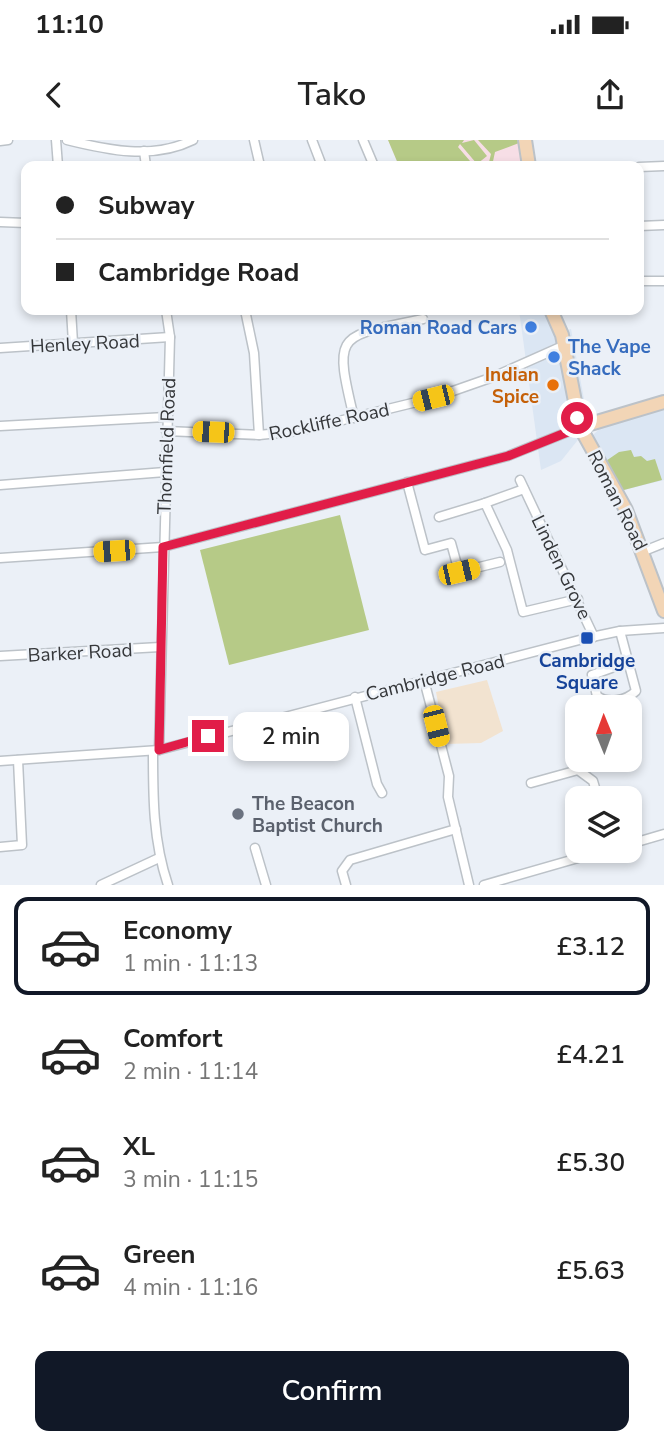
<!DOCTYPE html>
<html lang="en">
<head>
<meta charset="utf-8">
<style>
  body { margin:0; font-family:"Nunito Sans",sans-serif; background:#f6f6f6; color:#222; height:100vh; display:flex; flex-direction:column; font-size:26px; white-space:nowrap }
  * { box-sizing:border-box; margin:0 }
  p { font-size:23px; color:#767676 }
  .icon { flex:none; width:38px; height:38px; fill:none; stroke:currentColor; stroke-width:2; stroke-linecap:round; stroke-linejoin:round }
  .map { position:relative; height:745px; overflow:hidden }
  .panel { display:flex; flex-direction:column; background:#fff; flex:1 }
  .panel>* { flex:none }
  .hud { position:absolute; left:21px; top:21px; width:623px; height:154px; border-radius:14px; box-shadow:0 4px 10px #0003; display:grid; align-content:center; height:154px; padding:0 35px; background:#fff }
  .needle { width:46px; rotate:359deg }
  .tools { position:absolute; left:565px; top:555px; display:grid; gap:14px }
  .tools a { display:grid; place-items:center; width:77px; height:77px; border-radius:14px; background:#fff; box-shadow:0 4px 10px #0003; font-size:35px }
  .end { position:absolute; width:32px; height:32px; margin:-16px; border:9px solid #e11d48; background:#fff; box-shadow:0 0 0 4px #fff }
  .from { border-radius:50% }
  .bubble { position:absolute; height:49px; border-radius:14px; background:#fff; box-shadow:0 4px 10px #0003; font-size:23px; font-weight:600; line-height:49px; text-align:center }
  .car { position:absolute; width:21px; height:42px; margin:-21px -10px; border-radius:9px; box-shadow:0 0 5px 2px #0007; background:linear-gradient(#f5c518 24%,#345 0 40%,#f5c518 0 76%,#345 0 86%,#f5c518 0) }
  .hud b { display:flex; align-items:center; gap:24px; height:66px; font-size:26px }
  .hud b+b { border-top:2px solid #e0e0e0 }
  .hud i { width:18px; height:18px; background:#222 }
  ul { padding:12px 0 0; list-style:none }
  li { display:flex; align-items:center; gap:21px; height:98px; margin:0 14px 10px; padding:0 21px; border:4px solid transparent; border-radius:14px }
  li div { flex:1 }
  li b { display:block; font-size:26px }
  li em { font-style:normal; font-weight:600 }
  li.selected { border-color:#111827 }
  li>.icon { width:63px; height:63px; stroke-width:1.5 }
  .primary-button { display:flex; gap:14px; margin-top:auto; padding:14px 35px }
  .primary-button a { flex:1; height:80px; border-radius:14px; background:#111827; color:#fff; font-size:28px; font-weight:600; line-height:80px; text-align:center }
  .status { display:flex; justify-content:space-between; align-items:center; height:49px; padding:0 35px; background:#fff; direction:ltr }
  .status svg { height:19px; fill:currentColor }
  header { display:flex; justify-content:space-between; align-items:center; height:91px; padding:0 35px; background:#fff; font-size:32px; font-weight:600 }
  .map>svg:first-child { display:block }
  .built { fill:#dbe6f3 }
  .education { fill:#f7dee6 }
  .medical { fill:#f2e3d0 }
  .green { fill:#b6ca87 }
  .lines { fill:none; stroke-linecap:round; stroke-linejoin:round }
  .street-casing { stroke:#bcc2c8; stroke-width:11 }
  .secondary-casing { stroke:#bcc2c8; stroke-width:16 }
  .street { stroke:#fff; stroke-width:8 }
  .secondary { stroke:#f2d5b6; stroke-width:12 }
  .route { stroke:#e11d48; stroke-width:9 }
  .shop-dot { fill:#3f7fe0; stroke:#ebf0f7; stroke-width:2.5 }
  .food-dot { fill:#e8710a; stroke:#ebf0f7; stroke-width:2.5 }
  .transit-dot { fill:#1a4fb4; stroke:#ebf0f7; stroke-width:2.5 }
  .worship-dot { fill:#6b7280; stroke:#ebf0f7; stroke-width:2.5 }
  .labels { text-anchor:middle; stroke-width:5; stroke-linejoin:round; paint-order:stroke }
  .shop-label { font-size:19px; font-weight:bold; fill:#366cbe; stroke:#ebf0f7; text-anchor:end }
  .street-label { font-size:19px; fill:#35373a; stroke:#ebf0f7 }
  .food-label { font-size:19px; font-weight:bold; fill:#c56008; stroke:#ebf0f7; text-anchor:end }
  .transit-label { font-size:19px; font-weight:bold; fill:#164399; stroke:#ebf0f7 }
  .worship-label { font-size:19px; font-weight:bold; fill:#5b616d; stroke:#ebf0f7; text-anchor:start }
</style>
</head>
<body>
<div class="status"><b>11:10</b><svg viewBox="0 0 49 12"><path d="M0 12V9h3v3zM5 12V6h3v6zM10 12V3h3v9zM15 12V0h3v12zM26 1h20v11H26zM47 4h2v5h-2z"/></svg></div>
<header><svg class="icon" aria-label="back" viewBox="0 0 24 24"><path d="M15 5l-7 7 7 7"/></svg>Tako<svg class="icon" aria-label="share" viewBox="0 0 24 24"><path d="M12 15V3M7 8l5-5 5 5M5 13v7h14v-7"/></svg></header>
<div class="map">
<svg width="664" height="745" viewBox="0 0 664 745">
  <rect width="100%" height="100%" fill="#ebf0f7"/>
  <g class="built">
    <path d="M519 170H544L557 193 571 189 589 286 561 321 541 330Z"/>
    <path d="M664 268V340L620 351 592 301 594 294 604 285Z"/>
  </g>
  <path class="education" d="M388 0H519L523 26H399Z"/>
  <path class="medical" d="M487 540 503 591 481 603 446 604 436 552Z"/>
  <g class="green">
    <path d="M388 0H464L462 3 474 0 487 16 477 24 460 4 458 7 470 21 465 26H399Z"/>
    <path d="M478 0H519V3L495 12 492 26H488L491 14Z"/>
    <path d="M631 310 634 317 641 316 647 321 655 319 662 340 620 351 603 323 619 312Z"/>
    <path d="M340 375 369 490 229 525 200 410Z"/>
  </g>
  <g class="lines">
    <defs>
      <g id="street">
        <path d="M56 0 58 26"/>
        <path d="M67 0C107 10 153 20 193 0"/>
        <path d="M254 0 260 26"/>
        <path d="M312 0 322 26"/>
        <path d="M363 0 374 26"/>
        <path d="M0 1 8 0"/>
        <path d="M144 11 146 26"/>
        <path d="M639 27 664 26"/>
        <path d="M0 82 26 83"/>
        <path d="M639 86 664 85"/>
        <path d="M639 141H664"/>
        <path d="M71 170 73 203"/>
        <path d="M245 170 254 213 259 295"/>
        <path d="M0 208 170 197"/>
        <path d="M354 278C333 191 337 197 423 179"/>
        <path d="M0 286 166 277"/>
        <path d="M166 291 259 295 298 291 433 258 493 237 565 205"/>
        <path d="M520 340 594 497"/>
        <path d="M407 342 425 410 451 403 459 432 500 422"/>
        <path d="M0 345 165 332"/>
        <path d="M485 363 524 349"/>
        <path d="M439 377 485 363 507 410 523 472 578 459"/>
        <path d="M644 411 664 403"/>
        <path d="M0 418 163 407 508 316 580 287"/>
        <path d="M620 491 636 551C626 561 608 564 597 556L592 535 628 522"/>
        <path d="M0 516 160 507"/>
        <path d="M424 540 449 636 448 657 469 745"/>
        <path d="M355 557 377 644 382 653"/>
        <path d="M159 610 170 197 166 170"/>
        <path d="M153 611C153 657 153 701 168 745"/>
        <path d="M0 621 159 610 587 498 620 491 664 488"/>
        <path d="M531 643 578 630 593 641 598 658"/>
        <path d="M630 704 664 694"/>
        <path d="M0 707 22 705 18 620"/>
        <path d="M255 708 266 745"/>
        <path d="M101 745 159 718"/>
        <path d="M346 745 342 731 350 720 456 689"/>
        <path d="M484 745 606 710"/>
      </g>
      <g id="secondary">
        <path d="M525 0 529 26"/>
        <path d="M551 170 562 195 580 287 626 370 664 471"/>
        <path d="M580 287 664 262"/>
      </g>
    </defs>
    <use href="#street" class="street-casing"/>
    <use href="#secondary" class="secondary-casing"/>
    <use href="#street" class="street"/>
    <use href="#secondary" class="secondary"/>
  </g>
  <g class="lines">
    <path class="route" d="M208 596 159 610 163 407 508 316 580 287 577 278"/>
  </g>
  <g class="shop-dot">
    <circle cx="531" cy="187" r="7"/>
    <circle cx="554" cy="217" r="7"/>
  </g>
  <circle class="food-dot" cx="553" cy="245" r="7"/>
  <rect class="transit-dot" x="580" y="491" width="14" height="14" rx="3.5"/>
  <circle class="worship-dot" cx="238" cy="674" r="7"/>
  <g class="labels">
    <g class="shop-label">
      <text x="517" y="194">Roman Road Cars</text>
      <text x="568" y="213" text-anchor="start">The Vape<tspan x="568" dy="22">Shack</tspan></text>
    </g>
    <g class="street-label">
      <text transform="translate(85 203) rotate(-3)" y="7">Henley Road</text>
      <text transform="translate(329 281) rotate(-12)" y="7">Rockliffe Road</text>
      <text transform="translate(166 306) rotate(-88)" y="7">Thornfield Road</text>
      <text transform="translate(618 360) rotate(63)" y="7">Roman Road</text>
      <text transform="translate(562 427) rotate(64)" y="7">Linden Grove</text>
      <text transform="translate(80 512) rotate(-3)" y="7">Barker Road</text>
      <text transform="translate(435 537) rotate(-14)" y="7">Cambridge Road</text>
    </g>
    <g class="food-label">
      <text x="539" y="241">Indian<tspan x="539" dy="22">Spice</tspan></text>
    </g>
    <g class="transit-label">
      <text x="587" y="527">Cambridge<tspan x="587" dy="22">Square</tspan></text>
    </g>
    <g class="worship-label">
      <text x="252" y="670">The Beacon<tspan x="252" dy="22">Baptist Church</tspan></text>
    </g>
  </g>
</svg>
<div class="tools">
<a><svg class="needle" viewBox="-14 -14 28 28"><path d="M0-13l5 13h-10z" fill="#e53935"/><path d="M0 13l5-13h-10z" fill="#767676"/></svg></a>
<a><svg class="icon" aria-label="layers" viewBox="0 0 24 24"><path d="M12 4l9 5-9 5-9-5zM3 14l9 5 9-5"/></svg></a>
</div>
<i class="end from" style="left:577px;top:278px"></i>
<i class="end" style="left:208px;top:596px"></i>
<div class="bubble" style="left:233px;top:572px;width:116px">2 min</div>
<i class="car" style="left:433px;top:258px;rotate:256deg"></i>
<i class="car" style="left:213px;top:292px;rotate:272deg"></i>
<i class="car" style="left:114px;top:411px;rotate:266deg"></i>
<i class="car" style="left:459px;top:432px;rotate:77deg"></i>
<i class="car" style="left:436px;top:586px;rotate:166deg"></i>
<div class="hud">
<b><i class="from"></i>Subway</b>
<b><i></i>Cambridge Road</b>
</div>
</div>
<section class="panel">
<ul>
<li class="selected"><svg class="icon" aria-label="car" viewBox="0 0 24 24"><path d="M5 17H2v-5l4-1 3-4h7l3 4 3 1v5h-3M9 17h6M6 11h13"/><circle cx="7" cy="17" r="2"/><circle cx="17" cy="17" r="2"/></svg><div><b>Economy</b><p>1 min · 11:13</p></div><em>£3.12</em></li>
<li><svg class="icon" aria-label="car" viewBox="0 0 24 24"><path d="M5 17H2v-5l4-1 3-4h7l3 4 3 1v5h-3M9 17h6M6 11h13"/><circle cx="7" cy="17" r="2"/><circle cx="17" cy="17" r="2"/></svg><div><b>Comfort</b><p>2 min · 11:14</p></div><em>£4.21</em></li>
<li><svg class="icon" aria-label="car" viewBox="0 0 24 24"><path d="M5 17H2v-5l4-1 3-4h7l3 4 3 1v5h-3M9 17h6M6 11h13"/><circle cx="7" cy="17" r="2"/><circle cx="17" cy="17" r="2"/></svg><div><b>XL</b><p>3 min · 11:15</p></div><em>£5.30</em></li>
<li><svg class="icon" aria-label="car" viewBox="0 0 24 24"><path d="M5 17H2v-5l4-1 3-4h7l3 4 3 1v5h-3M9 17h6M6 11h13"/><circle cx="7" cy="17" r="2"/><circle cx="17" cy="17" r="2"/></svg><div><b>Green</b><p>4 min · 11:16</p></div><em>£5.63</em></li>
</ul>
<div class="primary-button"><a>Confirm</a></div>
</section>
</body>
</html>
